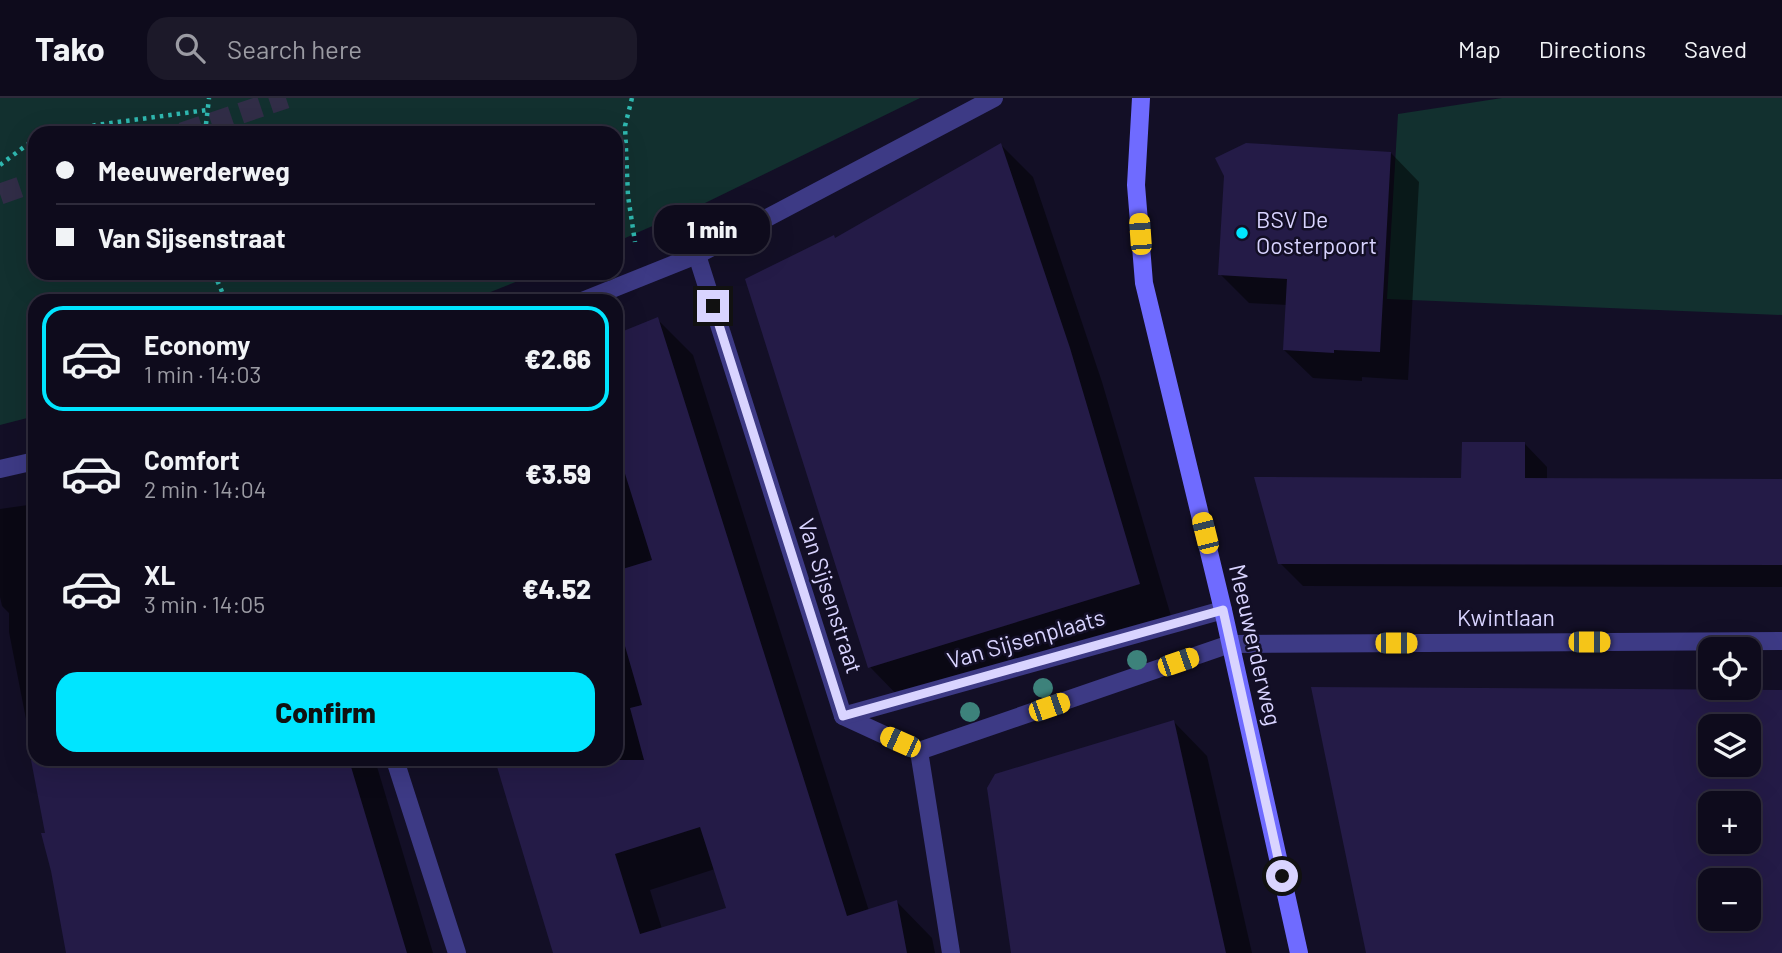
<!DOCTYPE html>
<html lang="en">
<head>
<meta charset="utf-8">
<style>
  body { margin:0; font-family:Barlow,sans-serif; background:#1c1929; color:#f1f3f6; height:100vh; display:flex; flex-direction:column; font-size:26px; white-space:nowrap }
  * { box-sizing:border-box; margin:0 }
  p { font-size:23px; color:#9b9ba3 }
  .icon { flex:none; width:38px; height:38px; fill:none; stroke:currentColor; stroke-width:2; stroke-linecap:round; stroke-linejoin:round }
  .map { position:relative; flex:1; overflow:hidden }
  .panel { position:absolute; left:28px; top:196px; width:595px; height:472px; display:flex; flex-direction:column; background:#0e0b1c; border-radius:21px; box-shadow:0 7px 28px #0002,0 0 0 2px #2e2b3b }
  .panel>* { flex:none }
  .hud { position:absolute; left:28px; top:28px; width:595px; height:154px; border-radius:21px; box-shadow:0 7px 28px #0002,0 0 0 2px #2e2b3b; display:grid; align-content:center; height:154px; padding:0 28px; background:#0e0b1c }
  .tools { position:absolute; left:1698px; top:539px; display:grid; gap:14px }
  .tools a { display:grid; place-items:center; width:63px; height:63px; border-radius:14px; background:#0e0b1c; box-shadow:0 7px 28px #0002,0 0 0 2px #2e2b3b; font-size:35px }
  .end { position:absolute; width:32px; height:32px; margin:-16px; border:9px solid #d9d4ff; background:#111; box-shadow:0 0 0 4px #111 }
  .from { border-radius:50% }
  .bubble { position:absolute; height:49px; border-radius:21px; background:#0e0b1c; box-shadow:0 7px 28px #0002,0 0 0 2px #2e2b3b; font-size:23px; font-weight:800; line-height:49px; text-align:center }
  .car { position:absolute; width:21px; height:42px; margin:-21px -10px; border-radius:9px; box-shadow:0 0 5px 2px #0007; background:linear-gradient(#f5c518 24%,#345 0 40%,#f5c518 0 76%,#345 0 86%,#f5c518 0) }
  .hud b { display:flex; align-items:center; gap:24px; height:66px; font-size:26px }
  .hud b+b { border-top:2px solid #2e2b3b }
  .hud i { width:18px; height:18px; background:#f1f3f6 }
  ul { padding:12px 0 0; list-style:none }
  li { display:flex; align-items:center; gap:21px; height:105px; margin:0 14px 10px; padding:0 14px; border:4px solid transparent; border-radius:21px }
  li div { flex:1 }
  li b { display:block; font-size:26px }
  li em { font-style:normal; font-weight:800 }
  li.selected { border-color:#00e5ff }
  li>.icon { width:63px; height:63px; stroke-width:1.5 }
  .action { display:flex; gap:14px; margin-top:auto; padding:14px 28px }
  .action a { flex:1; height:80px; border-radius:21px; background:#00e5ff; color:#111; font-size:28px; font-weight:800; line-height:80px; text-align:center }
  header { display:flex; align-items:center; gap:42px; box-sizing:border-box; height:98px; padding:0 35px; background:#0e0b1c; border-bottom:2px solid #2e2b3b }
  header strong { font-size:33px }
  nav { display:flex; gap:38px; margin-inline-start:auto; font-size:24px }
  .search { width:490px; height:63px; background:#1c1929; display:flex; align-items:center; gap:18px; box-sizing:border-box; padding:0 24px; border-radius:21px; color:#9b9ba3; font-size:26px }
  .map>svg:first-child { display:block }
  .green { fill:#12302f }
  .shadow { fill:#0007; fill-rule:evenodd }
  .building { fill:#241b47; fill-rule:evenodd }
  .lines { fill:none; stroke-linecap:round; stroke-linejoin:round }
  .highway-tunnel { stroke:#312d47; stroke-width:21; stroke-dasharray:21 10; stroke-linecap:butt }
  .path { stroke:#2fb8b0; stroke-width:4.5; stroke-dasharray:3.5 5; stroke-linecap:butt }
  .street { stroke:#3d3a85; stroke-width:18 }
  .secondary { stroke:#6f6bff; stroke-width:18 }
  .tree { fill:#3d827b }
  .route { stroke:#d9d4ff; stroke-width:9 }
  .poi-dot { fill:#00e5ff; stroke:#130f26; stroke-width:2.5 }
  .labels { text-anchor:middle; stroke-width:5; stroke-linejoin:round; paint-order:stroke }
  .poi-label { font-size:23px; fill:#d9d4ff; stroke:#130f26; text-anchor:start }
  .street-label { font-size:23px; fill:#d9d4ff; stroke:#130f26 }
</style>
</head>
<body>
<header>
<strong>Tako</strong>
<div class="search"><svg class="icon" aria-label="search" viewBox="0 0 24 24"><circle cx="10" cy="10" r="6"/><path d="M15 15l6 6"/></svg>Search here</div>
<nav><a>Map</a><a>Directions</a><a>Saved</a></nav>
</header>
<div class="map">
<svg width="1782" height="855" viewBox="0 0 1782 855">
  <rect width="100%" height="100%" fill="#130f26"/>
  <g class="green">
    <path d="M0 0H920L705 105 616 144V35H35V175H538L468 203H35V318L0 327Z"/>
    <path d="M1502 0H1782V217L1387 201 1398 16Z"/>
  </g>
  <g class="shadow">
    <path d="M1001 47 1033 79 1102 284 1171 518 902 602 870 569 747 181 836 141Z"/>
    <path d="M1391 55 1419 84 1408 282 1362 279V283L1313 280 1284 252 1287 207 1249 205 1220 176Z"/>
    <path d="M657 221 693 257 869 813 897 804 932 840 935 855H555L497 662H616V237ZM715 771 728 811 662 831 650 792Z"/>
    <path d="M1525 346 1547 369V382L1782 383V489L1303 488 1280 465 1463 382Z"/>
    <path d="M35 406V662H375L433 855H68L31 651 26 646V621L9 534V515L2 508 0 499V411Z"/>
    <path d="M1313 591 1782 594V855H1368ZM1710 628H1748V667H1710ZM1710 705H1748V744H1710ZM1710 782H1748V821H1710Z"/>
    <path d="M1174 624 1207 658 1252 855H1012Z"/>
  </g>
  <g class="building">
    <path d="M1001 45 1070 250 1140 486 868 570 745 181 834 137 835 140Z"/>
    <path d="M1246 45 1391 54 1380 254 1334 252V255L1283 252 1287 181 1218 177 1224 78 1215 60Z"/>
    <path d="M658 219 847 818 897 802 907 855H553L495 662H644L630 610 642 607 616 517V473L652 462 616 347V236ZM700 729 726 810 640 836 615 756Z"/>
    <path d="M1462 344H1525V380L1782 381V467L1278 466 1254 379 1461 380Z"/>
    <path d="M1311 589 1782 592V855H1366ZM1710 628H1748V667H1710ZM1710 705H1748V744H1710ZM1710 782H1748V821H1710Z"/>
    <path d="M1174 622 1226 855H1011L987 690 995 676Z"/>
    <path d="M31 662H349L407 855H66L51 773 41 735H45Z"/>
  </g>
  <g class="lines">
    <g class="highway-tunnel">
      <path d="M182 35 286 0"/>
      <path d="M0 96 35 84"/>
    </g>
    <g class="path">
      <path d="M632 0 625 28 628 98 635 144"/>
      <path d="M68 35 96 27 207 12"/>
      <path d="M205 35 209 0"/>
      <path d="M0 67 28 46 35 44"/>
      <path d="M214 175 226 203"/>
    </g>
    <g class="street">
      <path d="M697 157 843 618 919 653"/>
      <path d="M582 203 697 157 994 0"/>
      <path d="M0 371 35 363"/>
      <path d="M843 618 1223 512"/>
      <path d="M919 653 1230 546 1782 543"/>
      <path d="M919 653 951 855"/>
      <path d="M395 662 457 855"/>
    </g>
    <path class="secondary" d="M1141 0 1136 87 1144 185 1223 512 1299 855"/>
  </g>
  <g class="tree">
    <circle cx="1137" cy="562" r="10"/>
    <circle cx="1043" cy="590" r="10"/>
    <circle cx="970" cy="614" r="10"/>
  </g>
  <g class="lines">
    <path class="route" d="M713 208 843 618 1223 512 1282 778"/>
  </g>
  <circle class="poi-dot" cx="1242" cy="135" r="7"/>
  <g class="labels">
    <g class="poi-label">
      <text x="1256" y="130">BSV De<tspan x="1256" dy="26">Oosterpoort</tspan></text>
    </g>
    <g class="street-label">
      <text transform="translate(830 498) rotate(72)" y="8">Van Sijsenstraat</text>
      <text x="1506" y="528">Kwintlaan</text>
      <text transform="translate(1026 541) rotate(-16)" y="8">Van Sijsenplaats</text>
      <text transform="translate(1255 547) rotate(77)" y="8">Meeuwerderweg</text>
    </g>
  </g>
</svg>
<div class="tools">
<a><svg class="icon" aria-label="locate" viewBox="0 0 24 24"><circle cx="12" cy="12" r="6"/><path d="M12 2v4M12 18v4M2 12h4M18 12h4"/></svg></a>
<a><svg class="icon" aria-label="layers" viewBox="0 0 24 24"><path d="M12 4l9 5-9 5-9-5zM3 14l9 5 9-5"/></svg></a>
<a>+</a>
<a>−</a>
</div>
<i class="end from" style="left:1282px;top:778px"></i>
<i class="end" style="left:713px;top:208px"></i>
<div class="bubble" style="left:654px;top:107px;width:116px">1 min</div>
<i class="car" style="left:1140px;top:136px;rotate:356deg"></i>
<i class="car" style="left:1205px;top:435px;rotate:346deg"></i>
<i class="car" style="left:1589px;top:544px;rotate:90deg"></i>
<i class="car" style="left:1396px;top:545px;rotate:90deg"></i>
<i class="car" style="left:1178px;top:564px;rotate:71deg"></i>
<i class="car" style="left:1049px;top:609px;rotate:71deg"></i>
<i class="car" style="left:900px;top:644px;rotate:294deg"></i>
<div class="hud">
<b><i class="from"></i>Meeuwerderweg</b>
<b><i></i>Van Sijsenstraat</b>
</div>
<section class="panel">
<ul>
<li class="selected"><svg class="icon" aria-label="car" viewBox="0 0 24 24"><path d="M5 17H2v-5l4-1 3-4h7l3 4 3 1v5h-3M9 17h6M6 11h13"/><circle cx="7" cy="17" r="2"/><circle cx="17" cy="17" r="2"/></svg><div><b>Economy</b><p>1 min · 14:03</p></div><em>€2.66</em></li>
<li><svg class="icon" aria-label="car" viewBox="0 0 24 24"><path d="M5 17H2v-5l4-1 3-4h7l3 4 3 1v5h-3M9 17h6M6 11h13"/><circle cx="7" cy="17" r="2"/><circle cx="17" cy="17" r="2"/></svg><div><b>Comfort</b><p>2 min · 14:04</p></div><em>€3.59</em></li>
<li><svg class="icon" aria-label="car" viewBox="0 0 24 24"><path d="M5 17H2v-5l4-1 3-4h7l3 4 3 1v5h-3M9 17h6M6 11h13"/><circle cx="7" cy="17" r="2"/><circle cx="17" cy="17" r="2"/></svg><div><b>XL</b><p>3 min · 14:05</p></div><em>€4.52</em></li>
</ul>
<div class="action"><a>Confirm</a></div>
</section>
</div>
</body>
</html>
